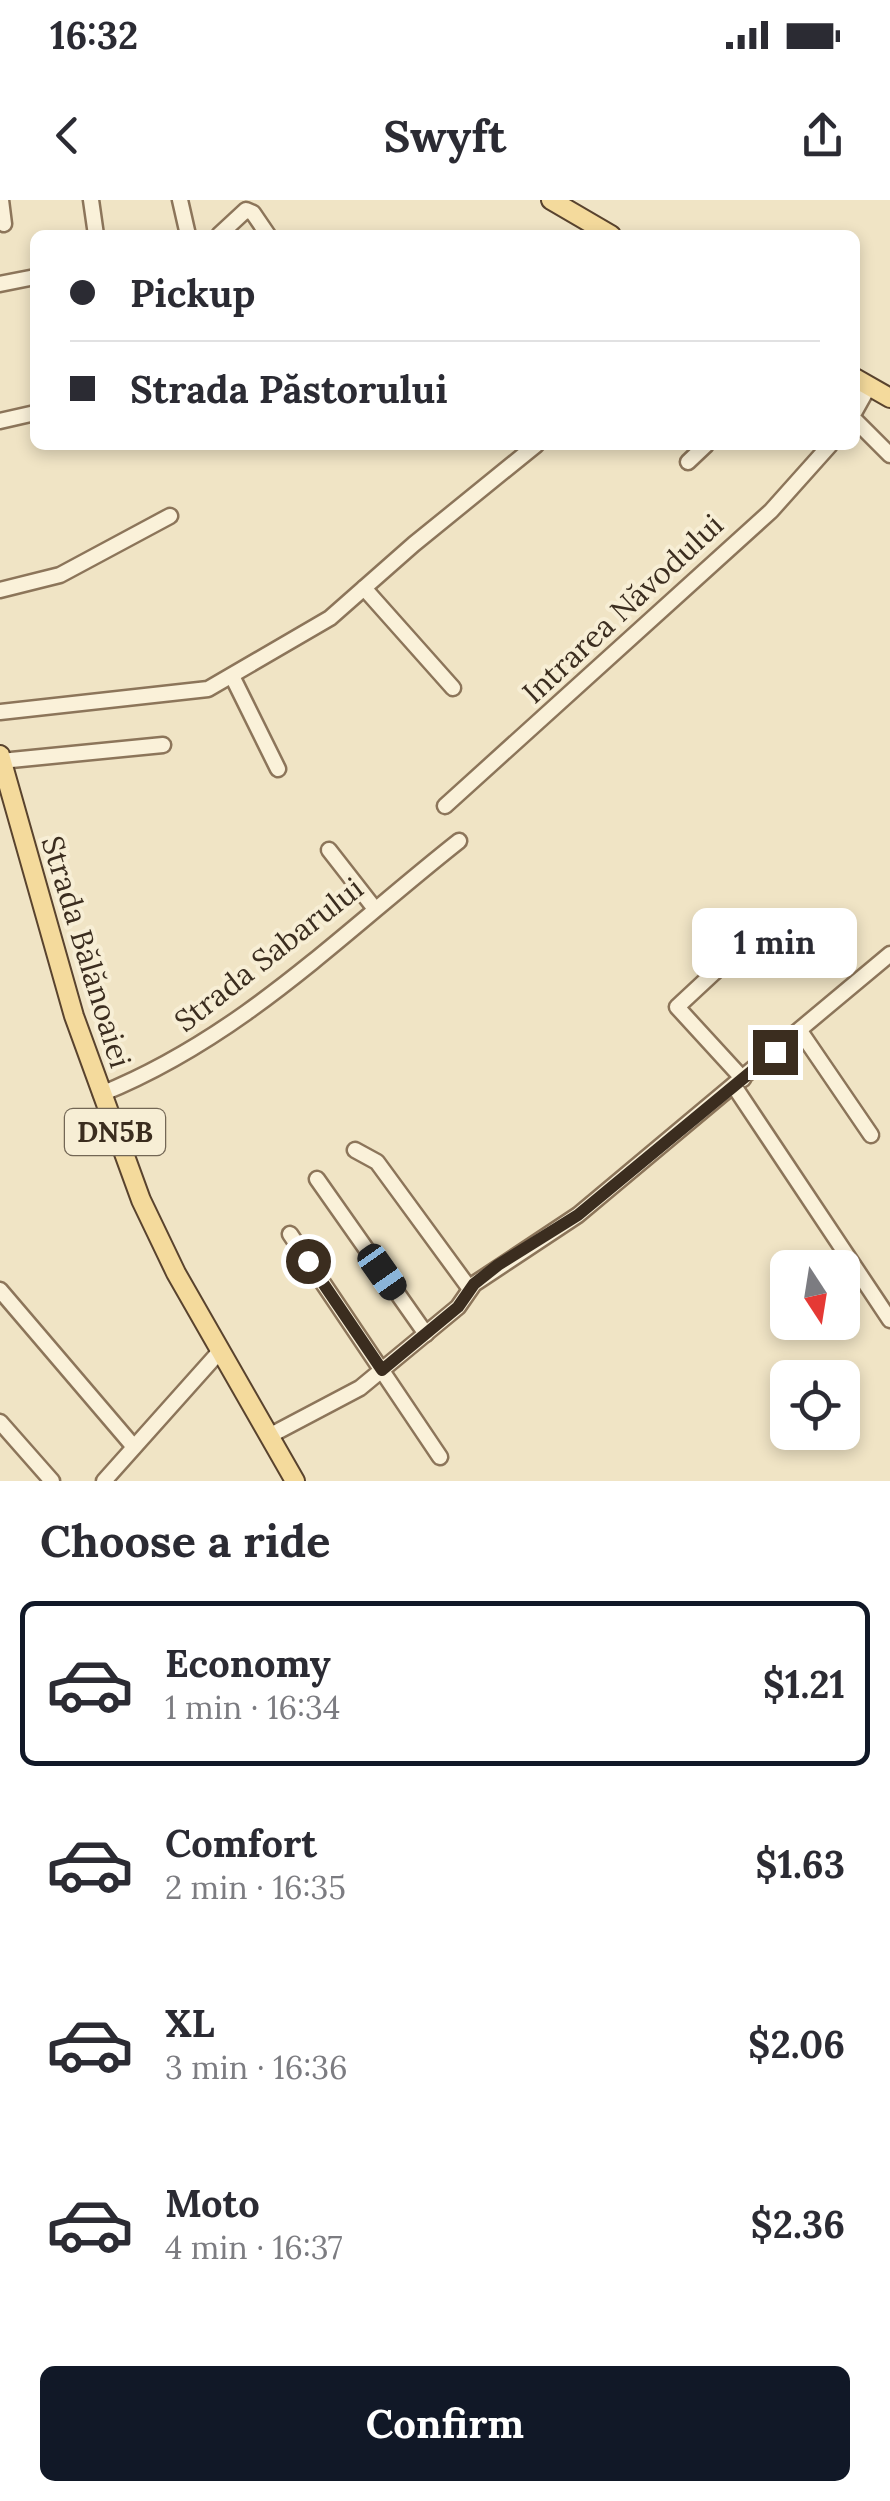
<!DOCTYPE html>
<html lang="en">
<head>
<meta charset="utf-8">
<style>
  body { margin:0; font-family:Lora,serif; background:#f7f7f7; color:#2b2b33; height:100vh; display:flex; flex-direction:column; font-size:38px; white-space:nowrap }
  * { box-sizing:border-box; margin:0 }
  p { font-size:32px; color:#7c7c81 }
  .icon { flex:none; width:55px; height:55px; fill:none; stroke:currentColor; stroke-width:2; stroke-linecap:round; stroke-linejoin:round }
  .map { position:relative; height:1281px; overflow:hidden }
  .details { display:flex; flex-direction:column; background:#fff; flex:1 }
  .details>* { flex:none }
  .top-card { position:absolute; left:30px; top:30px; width:830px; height:220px; border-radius:15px; box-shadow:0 5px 15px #0003; display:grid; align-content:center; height:220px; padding:0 40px; background:#fff }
  .needle { width:65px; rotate:168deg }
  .fabs { position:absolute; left:770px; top:1050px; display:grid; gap:20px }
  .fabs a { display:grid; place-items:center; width:90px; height:90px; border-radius:15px; background:#fff; box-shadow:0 5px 15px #0003; font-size:50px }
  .end { position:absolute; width:45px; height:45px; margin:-22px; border:12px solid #3b2d1f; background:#fff; box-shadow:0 0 0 5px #fff }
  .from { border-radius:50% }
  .bubble { position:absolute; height:70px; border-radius:15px; background:#fff; box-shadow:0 5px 15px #0003; font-size:32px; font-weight:700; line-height:70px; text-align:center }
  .car { position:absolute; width:30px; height:60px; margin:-30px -15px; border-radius:12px; box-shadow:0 0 8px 2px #0007; background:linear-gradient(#222 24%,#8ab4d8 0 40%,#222 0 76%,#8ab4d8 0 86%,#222 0) }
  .top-card b { display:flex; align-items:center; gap:35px; height:95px; font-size:38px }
  .top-card b+b { border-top:2px solid #e1e1e2 }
  .top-card i { width:25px; height:25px; background:#2b2b33 }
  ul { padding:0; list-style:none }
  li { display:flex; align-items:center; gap:30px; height:165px; margin:0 20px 15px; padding:0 20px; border:5px solid transparent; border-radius:15px }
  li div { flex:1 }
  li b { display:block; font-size:38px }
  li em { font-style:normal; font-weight:700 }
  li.current { border-color:#111827 }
  li>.icon { width:90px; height:90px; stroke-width:1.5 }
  h2 { padding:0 40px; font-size:45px; line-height:120px }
  .action { display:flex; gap:20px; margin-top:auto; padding:20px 40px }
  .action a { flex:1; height:115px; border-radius:15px; background:#111827; color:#fff; font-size:40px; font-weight:700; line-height:115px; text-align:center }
  .status { display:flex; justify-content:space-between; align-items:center; height:70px; padding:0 50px; background:#fff; direction:ltr }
  .status svg { height:28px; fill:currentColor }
  header { display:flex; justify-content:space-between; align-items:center; height:130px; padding:0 40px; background:#fff; font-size:45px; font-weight:700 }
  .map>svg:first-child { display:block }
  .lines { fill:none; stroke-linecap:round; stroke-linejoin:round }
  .minor-casing { stroke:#8c755a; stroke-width:19 }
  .major-casing { stroke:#59432e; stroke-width:22 }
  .minor { stroke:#faf1d9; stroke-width:14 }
  .major { stroke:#f4da9c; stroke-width:18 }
  .route { stroke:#3b2d1f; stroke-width:12 }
  .labels { text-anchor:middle; stroke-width:8; stroke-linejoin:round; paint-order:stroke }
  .shield { fill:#f7eed5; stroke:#736756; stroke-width:2.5 }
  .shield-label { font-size:28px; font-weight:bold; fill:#3b2d1f }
  .street-label { font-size:30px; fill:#3b2d1f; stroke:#f7eed5 }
</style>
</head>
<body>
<div class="status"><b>16:32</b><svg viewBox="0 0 49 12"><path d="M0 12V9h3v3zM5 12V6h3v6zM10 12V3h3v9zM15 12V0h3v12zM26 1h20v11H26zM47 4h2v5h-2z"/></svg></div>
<header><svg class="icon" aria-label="back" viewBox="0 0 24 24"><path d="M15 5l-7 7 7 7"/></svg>Swyft<svg class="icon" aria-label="share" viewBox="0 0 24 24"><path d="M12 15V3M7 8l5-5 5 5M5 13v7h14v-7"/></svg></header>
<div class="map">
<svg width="890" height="1281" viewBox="0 0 890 1281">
  <rect width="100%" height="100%" fill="#f0e4c5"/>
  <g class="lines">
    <defs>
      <g id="minor">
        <path d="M1 0 4 24"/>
        <path d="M91 0 96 35"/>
        <path d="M180 0 188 35"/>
        <path d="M219 35 246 10 253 13 268 35"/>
        <path d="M0 84 35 77"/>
        <path d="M855 211 869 186"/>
        <path d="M855 220 890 255"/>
        <path d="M0 221 35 213"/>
        <path d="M688 262 706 245"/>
        <path d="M364 388 453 488"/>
        <path d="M0 390 60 375 170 316"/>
        <path d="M232 476 278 569"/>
        <path d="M0 512 208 489 330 418 414 344 536 245"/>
        <path d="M1 561 163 545"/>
        <path d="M445 606 771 311 830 245"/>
        <path d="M329 650 375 709"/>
        <path d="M734 754 677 807 743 879"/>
        <path d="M800 831 871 935"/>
        <path d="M734 886 890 1120"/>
        <path d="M101 894C242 837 341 734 459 641"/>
        <path d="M355 950 377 962 470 1089"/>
        <path d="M317 979 426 1134"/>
        <path d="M290 1034 440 1257"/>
        <path d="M0 1090 134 1247"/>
        <path d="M0 1222 52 1281"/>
        <path d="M269 1236 360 1188 458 1107 474 1084 578 1015 890 754"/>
        <path d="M104 1281 221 1150"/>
      </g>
      <g id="major">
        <path d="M551 0 611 35"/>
        <path d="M855 178 890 198"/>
        <path d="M0 555 74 816 141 1000 176 1073 295 1281"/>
      </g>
    </defs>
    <use href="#minor" class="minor-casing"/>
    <use href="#major" class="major-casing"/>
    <use href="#minor" class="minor"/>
    <use href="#major" class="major"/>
  </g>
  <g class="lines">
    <path class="route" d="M308 1061 382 1170 458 1107 474 1084 498 1065 578 1015 775 852"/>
  </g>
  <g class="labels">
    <rect class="shield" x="65" y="909" width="100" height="46" rx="8"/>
    <g class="shield-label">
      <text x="115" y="942">DN5B</text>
    </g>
    <g class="street-label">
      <text transform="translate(623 409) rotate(-43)" y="10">Intrarea Năvodului</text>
      <text transform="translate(86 752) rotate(73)" y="10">Strada Bălănoaiei</text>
      <text transform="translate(269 755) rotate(-38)" y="10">Strada Sabarului</text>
    </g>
  </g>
</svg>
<div class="fabs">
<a><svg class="needle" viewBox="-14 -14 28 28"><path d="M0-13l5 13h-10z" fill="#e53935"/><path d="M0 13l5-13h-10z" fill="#7c7c81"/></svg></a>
<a><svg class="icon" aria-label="locate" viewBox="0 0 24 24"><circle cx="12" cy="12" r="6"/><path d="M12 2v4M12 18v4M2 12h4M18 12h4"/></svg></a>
</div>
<i class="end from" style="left:308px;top:1061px"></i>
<i class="end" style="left:775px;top:852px"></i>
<div class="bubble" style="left:692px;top:708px;width:165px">1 min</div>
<i class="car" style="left:382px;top:1072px;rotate:145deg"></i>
<div class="top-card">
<b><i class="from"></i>Pickup</b>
<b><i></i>Strada Păstorului</b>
</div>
</div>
<section class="details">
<h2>Choose a ride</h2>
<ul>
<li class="current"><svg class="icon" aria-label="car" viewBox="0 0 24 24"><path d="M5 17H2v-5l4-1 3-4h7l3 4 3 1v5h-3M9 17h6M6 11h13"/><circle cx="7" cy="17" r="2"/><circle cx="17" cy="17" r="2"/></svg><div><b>Economy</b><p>1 min · 16:34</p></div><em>$1.21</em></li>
<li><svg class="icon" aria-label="car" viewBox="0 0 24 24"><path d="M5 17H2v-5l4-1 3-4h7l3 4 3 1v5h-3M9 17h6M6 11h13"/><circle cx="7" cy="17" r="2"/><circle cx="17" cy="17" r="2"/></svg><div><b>Comfort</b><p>2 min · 16:35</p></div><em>$1.63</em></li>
<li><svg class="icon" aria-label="car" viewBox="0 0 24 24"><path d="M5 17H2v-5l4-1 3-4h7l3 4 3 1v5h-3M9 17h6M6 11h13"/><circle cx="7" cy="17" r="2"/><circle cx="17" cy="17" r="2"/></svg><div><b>XL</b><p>3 min · 16:36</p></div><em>$2.06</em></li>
<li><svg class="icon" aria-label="car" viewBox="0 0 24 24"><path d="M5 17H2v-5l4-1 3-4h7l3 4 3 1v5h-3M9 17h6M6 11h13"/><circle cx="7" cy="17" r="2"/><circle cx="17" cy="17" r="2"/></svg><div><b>Moto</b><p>4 min · 16:37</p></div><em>$2.36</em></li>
</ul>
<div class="action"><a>Confirm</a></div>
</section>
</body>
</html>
